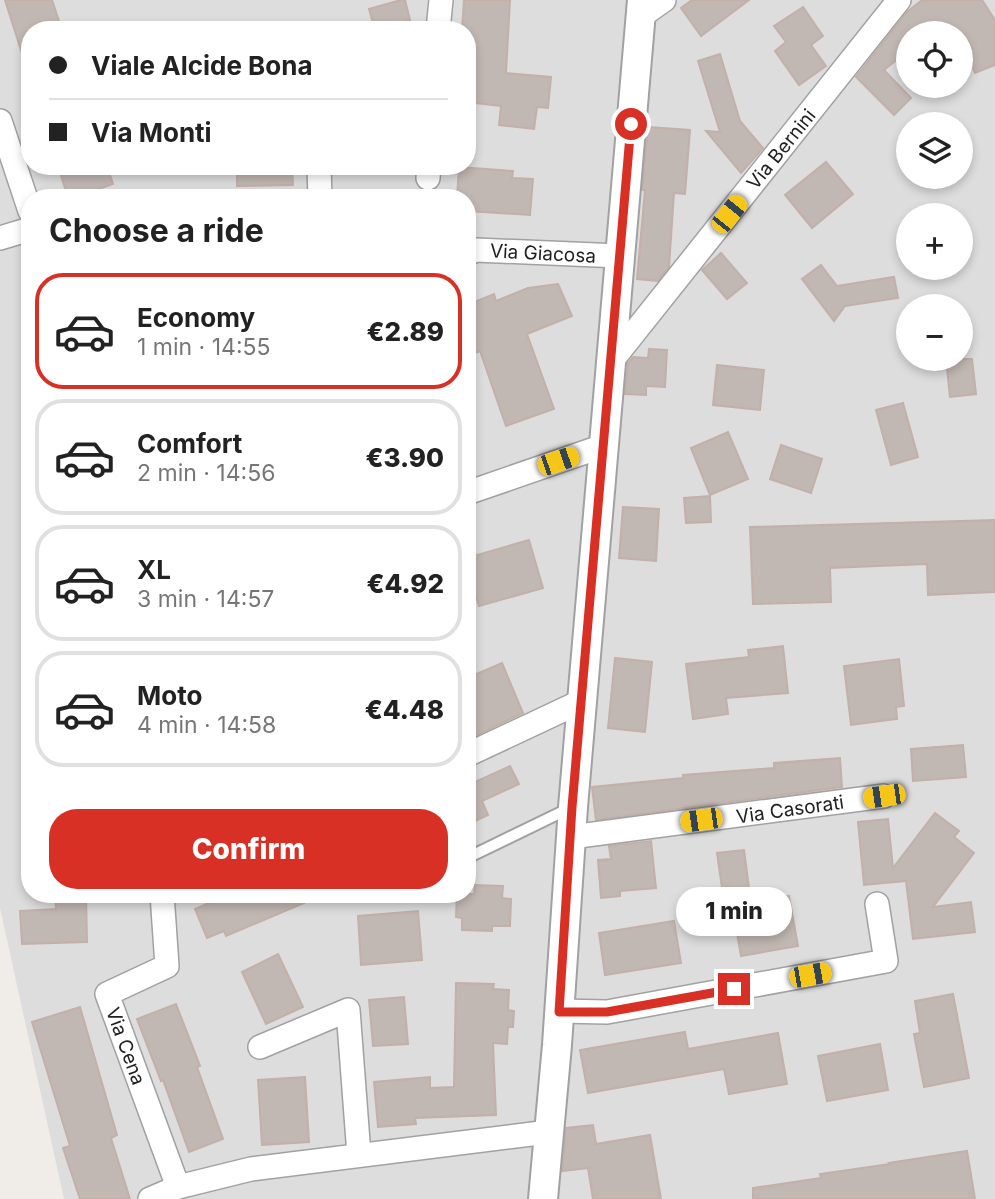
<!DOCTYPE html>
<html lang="en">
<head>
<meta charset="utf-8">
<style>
  body { margin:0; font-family:Inter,sans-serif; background:#f6f6f6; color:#222; height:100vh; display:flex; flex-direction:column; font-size:26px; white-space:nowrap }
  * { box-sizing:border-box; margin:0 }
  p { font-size:23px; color:#767676 }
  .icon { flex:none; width:38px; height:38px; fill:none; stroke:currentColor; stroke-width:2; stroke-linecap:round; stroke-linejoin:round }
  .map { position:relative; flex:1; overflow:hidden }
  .details { position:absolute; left:21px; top:189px; width:455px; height:714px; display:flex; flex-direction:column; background:#fff; border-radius:28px; box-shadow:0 4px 10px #0003 }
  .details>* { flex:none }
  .banner { position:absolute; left:21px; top:21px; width:455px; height:154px; border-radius:28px; box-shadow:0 4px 10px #0003; display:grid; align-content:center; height:154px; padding:0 28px; background:#fff }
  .tools { position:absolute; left:896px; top:21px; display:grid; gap:14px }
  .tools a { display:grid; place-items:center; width:77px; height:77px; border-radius:50%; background:#fff; box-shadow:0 4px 10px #0003; font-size:35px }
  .end { position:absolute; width:32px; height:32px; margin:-16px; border:9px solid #d93025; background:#fff; box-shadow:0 0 0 4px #fff }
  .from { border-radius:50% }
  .bubble { position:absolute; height:49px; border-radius:24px; background:#fff; box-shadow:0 4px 10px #0003; font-size:23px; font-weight:800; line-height:49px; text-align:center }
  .car { position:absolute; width:21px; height:42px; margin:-21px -10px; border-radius:9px; box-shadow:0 0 5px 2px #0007; background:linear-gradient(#f5c518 24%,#345 0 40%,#f5c518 0 76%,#345 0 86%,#f5c518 0) }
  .banner b { display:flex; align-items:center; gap:24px; height:66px; font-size:26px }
  .banner b+b { border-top:2px solid #e0e0e0 }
  .banner i { width:18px; height:18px; background:#222 }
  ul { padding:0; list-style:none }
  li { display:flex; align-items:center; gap:21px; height:116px; margin:0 14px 10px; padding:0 14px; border:4px solid #e0e0e0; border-radius:28px }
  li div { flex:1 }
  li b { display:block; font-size:26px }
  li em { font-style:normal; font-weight:800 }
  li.on { border-color:#d93025 }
  li>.icon { width:63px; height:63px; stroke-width:1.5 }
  h2 { padding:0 28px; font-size:32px; line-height:84px }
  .cta { display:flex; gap:14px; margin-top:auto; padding:14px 28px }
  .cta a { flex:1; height:80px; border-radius:28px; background:#d93025; color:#fff; font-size:28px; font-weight:800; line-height:80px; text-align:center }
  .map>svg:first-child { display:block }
  .residential { fill:#dedddd; fill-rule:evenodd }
  .building { fill:#c1b7b3; stroke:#c2b0a9; stroke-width:2 }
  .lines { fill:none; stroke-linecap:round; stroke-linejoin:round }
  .service-casing { stroke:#a1a1a1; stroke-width:14 }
  .minor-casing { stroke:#a1a1a1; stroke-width:26 }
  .tertiary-casing { stroke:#a1a1a1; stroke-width:32 }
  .service { stroke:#fff; stroke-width:10 }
  .minor { stroke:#fff; stroke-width:23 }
  .tertiary { stroke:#fff; stroke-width:28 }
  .route { stroke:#d93025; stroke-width:9 }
  .labels { text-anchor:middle; stroke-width:5; stroke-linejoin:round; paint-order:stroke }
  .street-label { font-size:19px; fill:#202020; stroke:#fff }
</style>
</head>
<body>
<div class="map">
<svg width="995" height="1199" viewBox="0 0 995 1199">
  <rect width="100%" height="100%" fill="#f0ece7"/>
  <path class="residential" d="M0 0H995V1199H64L0 908ZM30 30H467V166H30ZM908 33H961V86H908ZM908 124H961V177H908ZM30 198H467V894H30ZM908 215H961V268H908ZM908 306H961V359H908Z"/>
  <g class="building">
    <path d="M5 0H52L62 30H30V65L26 66Z"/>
    <path d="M401 0H405L410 20 402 22 405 30H375L369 9Z"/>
    <path d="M464 0H510L506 73 551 77 548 108 537 107 534 129 499 125 501 106 467 102 473 38 467 37V30H462Z"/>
    <path d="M692 0H749L701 36 681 8Z"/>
    <path d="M922 0H982L995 20V65L975 73 961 40V33H908V59L904 54 884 70 911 98 894 115 856 77 907 12Z"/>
    <path d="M803 7 823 36 811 45 826 66 799 85 775 51 786 42 774 26Z"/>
    <path d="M720 54 740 121 763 148 741 173 706 131 720 132 698 61Z"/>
    <path d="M648 127 690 130 685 194 674 193 669 267 658 281 637 279 645 190H642Z"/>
    <path d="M826 162 853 194 812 228 785 195Z"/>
    <path d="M58 166H107L113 184 74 198H68Z"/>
    <path d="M237 166H292L293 185 237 186Z"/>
    <path d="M459 167 513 171 512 178 533 179 530 215 467 211V198H457Z"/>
    <path d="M721 253 747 283 727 299 702 270Z"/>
    <path d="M821 265 837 286 894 277 898 298 845 306 834 321 802 279Z"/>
    <path d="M558 284 572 316 527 334 554 409 506 426 480 351 467 356V305L494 294 496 301 528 288Z"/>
    <path d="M649 349 667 350 665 387 646 386V395L625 394 628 363 633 357 648 358Z"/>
    <path d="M946 359H972L976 394 950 397Z"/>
    <path d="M717 365 764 370 760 410 713 405Z"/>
    <path d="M903 403 918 457 891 465 876 410Z"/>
    <path d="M728 432 748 479 710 495 691 448Z"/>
    <path d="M781 445 822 459 811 493 770 479Z"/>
    <path d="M710 496 711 522 686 523 684 498Z"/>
    <path d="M623 507 659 509 656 561 619 558Z"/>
    <path d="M995 520V592L928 595 927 564 830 568 831 602 753 604 750 527Z"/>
    <path d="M529 540 543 588 479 606 467 567V558Z"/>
    <path d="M783 646 788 693 726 698 728 714 693 719 686 664 749 657 748 650Z"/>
    <path d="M615 658 652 662 645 732 608 728Z"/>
    <path d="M899 659 904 706 896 707 897 719 851 725 844 666Z"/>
    <path d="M502 663 523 713 477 735 467 712V678Z"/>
    <path d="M963 745 966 777 913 781 911 749Z"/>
    <path d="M840 758 842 787 596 820 592 787 683 778V775L774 768V763Z"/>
    <path d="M510 766 519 784 482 801 488 815 467 825V769L473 783Z"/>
    <path d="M935 813 959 831 954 837 974 853 933 907 971 902 975 932 913 939 906 881 864 885 858 822 888 819 893 868Z"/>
    <path d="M651 841 656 888 620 891V896L601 898 598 860 611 859 609 846Z"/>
    <path d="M744 850 751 903 789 896 798 946 741 956 729 887 722 888 717 853Z"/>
    <path d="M475 885 503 886 502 898 511 899 510 926H492V931L462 930V918L456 917 457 894H474Z"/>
    <path d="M55 894H86L87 942 22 944 20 911 56 909Z"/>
    <path d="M230 894H325L226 936 224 931 207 938 195 909Z"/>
    <path d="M418 911 422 960 361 965 358 916Z"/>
    <path d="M674 921 681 963 605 975 599 933Z"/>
    <path d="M278 954 303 1007 266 1024 242 972Z"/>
    <path d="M456 983 494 984 493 989 509 990 508 1010 514 1011 513 1027H508L507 1044 493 1043 496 1115 415 1118 416 1124 378 1127 374 1082 430 1077V1088L454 1087Z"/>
    <path d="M953 994 969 1078 924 1087 914 1034 920 1033 915 1001Z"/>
    <path d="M404 997 408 1044 373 1046 369 1000Z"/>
    <path d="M176 1004 200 1066 197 1067 223 1139 189 1152 163 1080 161 1081 137 1019Z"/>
    <path d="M80 1007 117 1135 111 1138 130 1199H80L63 1148 70 1146 32 1022Z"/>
    <path d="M685 1032 688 1049 778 1033 787 1084 729 1094 724 1069 588 1093 580 1050Z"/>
    <path d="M880 1044 888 1090 827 1101 818 1056Z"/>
    <path d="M305 1077 309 1142 262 1145 258 1080Z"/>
    <path d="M593 1125 596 1144 650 1135 661 1199H593L588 1168 562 1171 566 1128Z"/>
    <path d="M967 1151 975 1199H753V1188L821 1178 820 1174 890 1164 889 1163Z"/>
  </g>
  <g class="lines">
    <defs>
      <path id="service" d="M467 858 570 808"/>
      <g id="minor">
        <path d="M640 17 664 0"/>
        <path d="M438 30 441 0"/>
        <path d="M0 121 30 211"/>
        <path d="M319 166 320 198"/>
        <path d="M428 178 429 166"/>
        <path d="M0 238 30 229"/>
        <path d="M467 254 476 250 620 256"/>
        <path d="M610 363 899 0"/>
        <path d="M467 493 603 446"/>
        <path d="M467 755 582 701"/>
        <path d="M571 837 884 796"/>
        <path d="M162 894 167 966 107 994 178 1187"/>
        <path d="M559 1011 607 1012 886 961 877 904"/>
        <path d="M260 1047 348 1010 359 1155"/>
        <path d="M150 1199 178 1187 251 1169 548 1132"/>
      </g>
      <path id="tertiary" d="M543 1199 557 1045 573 807 642 0"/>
    </defs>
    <use href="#service" class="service-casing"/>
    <use href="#minor" class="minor-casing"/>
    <use href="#tertiary" class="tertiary-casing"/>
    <use href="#service" class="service"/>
    <use href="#minor" class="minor"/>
    <use href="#tertiary" class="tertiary"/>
  </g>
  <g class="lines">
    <path class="route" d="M631 124 572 807 559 1012H607L734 989"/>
  </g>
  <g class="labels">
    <g class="street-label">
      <text transform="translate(781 149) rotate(-51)" y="7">Via Bernini</text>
      <text transform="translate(543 253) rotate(3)" y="7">Via Giacosa</text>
      <text transform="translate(790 809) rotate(-8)" y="7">Via Casorati</text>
      <text transform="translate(126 1046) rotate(70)" y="7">Via Cena</text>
    </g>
  </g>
</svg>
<div class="tools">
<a><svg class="icon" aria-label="locate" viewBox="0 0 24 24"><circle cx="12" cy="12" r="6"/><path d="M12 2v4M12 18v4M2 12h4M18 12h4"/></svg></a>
<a><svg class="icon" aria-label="layers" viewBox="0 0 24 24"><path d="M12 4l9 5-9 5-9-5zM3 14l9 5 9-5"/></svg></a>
<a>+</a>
<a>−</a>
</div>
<i class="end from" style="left:631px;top:124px"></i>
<i class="end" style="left:734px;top:989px"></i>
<div class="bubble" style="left:676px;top:887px;width:116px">1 min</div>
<i class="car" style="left:729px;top:214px;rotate:39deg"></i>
<i class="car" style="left:558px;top:461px;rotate:71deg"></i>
<i class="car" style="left:884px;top:796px;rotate:262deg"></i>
<i class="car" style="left:701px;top:820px;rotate:262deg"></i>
<i class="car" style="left:810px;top:975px;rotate:80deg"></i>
<div class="banner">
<b><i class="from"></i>Viale Alcide Bona</b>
<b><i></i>Via Monti</b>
</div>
<section class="details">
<h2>Choose a ride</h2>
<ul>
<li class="on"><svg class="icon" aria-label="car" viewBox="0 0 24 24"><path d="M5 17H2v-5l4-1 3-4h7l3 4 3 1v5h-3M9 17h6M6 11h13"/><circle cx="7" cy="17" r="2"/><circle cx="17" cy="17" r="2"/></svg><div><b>Economy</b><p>1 min · 14:55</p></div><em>€2.89</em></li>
<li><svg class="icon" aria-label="car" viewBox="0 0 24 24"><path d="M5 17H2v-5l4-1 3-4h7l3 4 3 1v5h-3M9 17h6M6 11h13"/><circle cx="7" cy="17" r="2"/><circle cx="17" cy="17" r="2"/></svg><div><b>Comfort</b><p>2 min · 14:56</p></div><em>€3.90</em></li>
<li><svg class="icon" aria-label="car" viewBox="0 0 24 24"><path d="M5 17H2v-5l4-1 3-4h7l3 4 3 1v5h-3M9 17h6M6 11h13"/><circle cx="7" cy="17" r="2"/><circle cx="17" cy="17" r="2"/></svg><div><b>XL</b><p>3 min · 14:57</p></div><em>€4.92</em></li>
<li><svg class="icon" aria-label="car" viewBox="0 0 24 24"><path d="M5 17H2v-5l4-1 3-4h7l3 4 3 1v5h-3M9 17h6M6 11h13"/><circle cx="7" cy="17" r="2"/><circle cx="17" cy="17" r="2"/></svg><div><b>Moto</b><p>4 min · 14:58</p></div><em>€4.48</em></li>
</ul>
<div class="cta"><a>Confirm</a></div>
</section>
</div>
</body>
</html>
